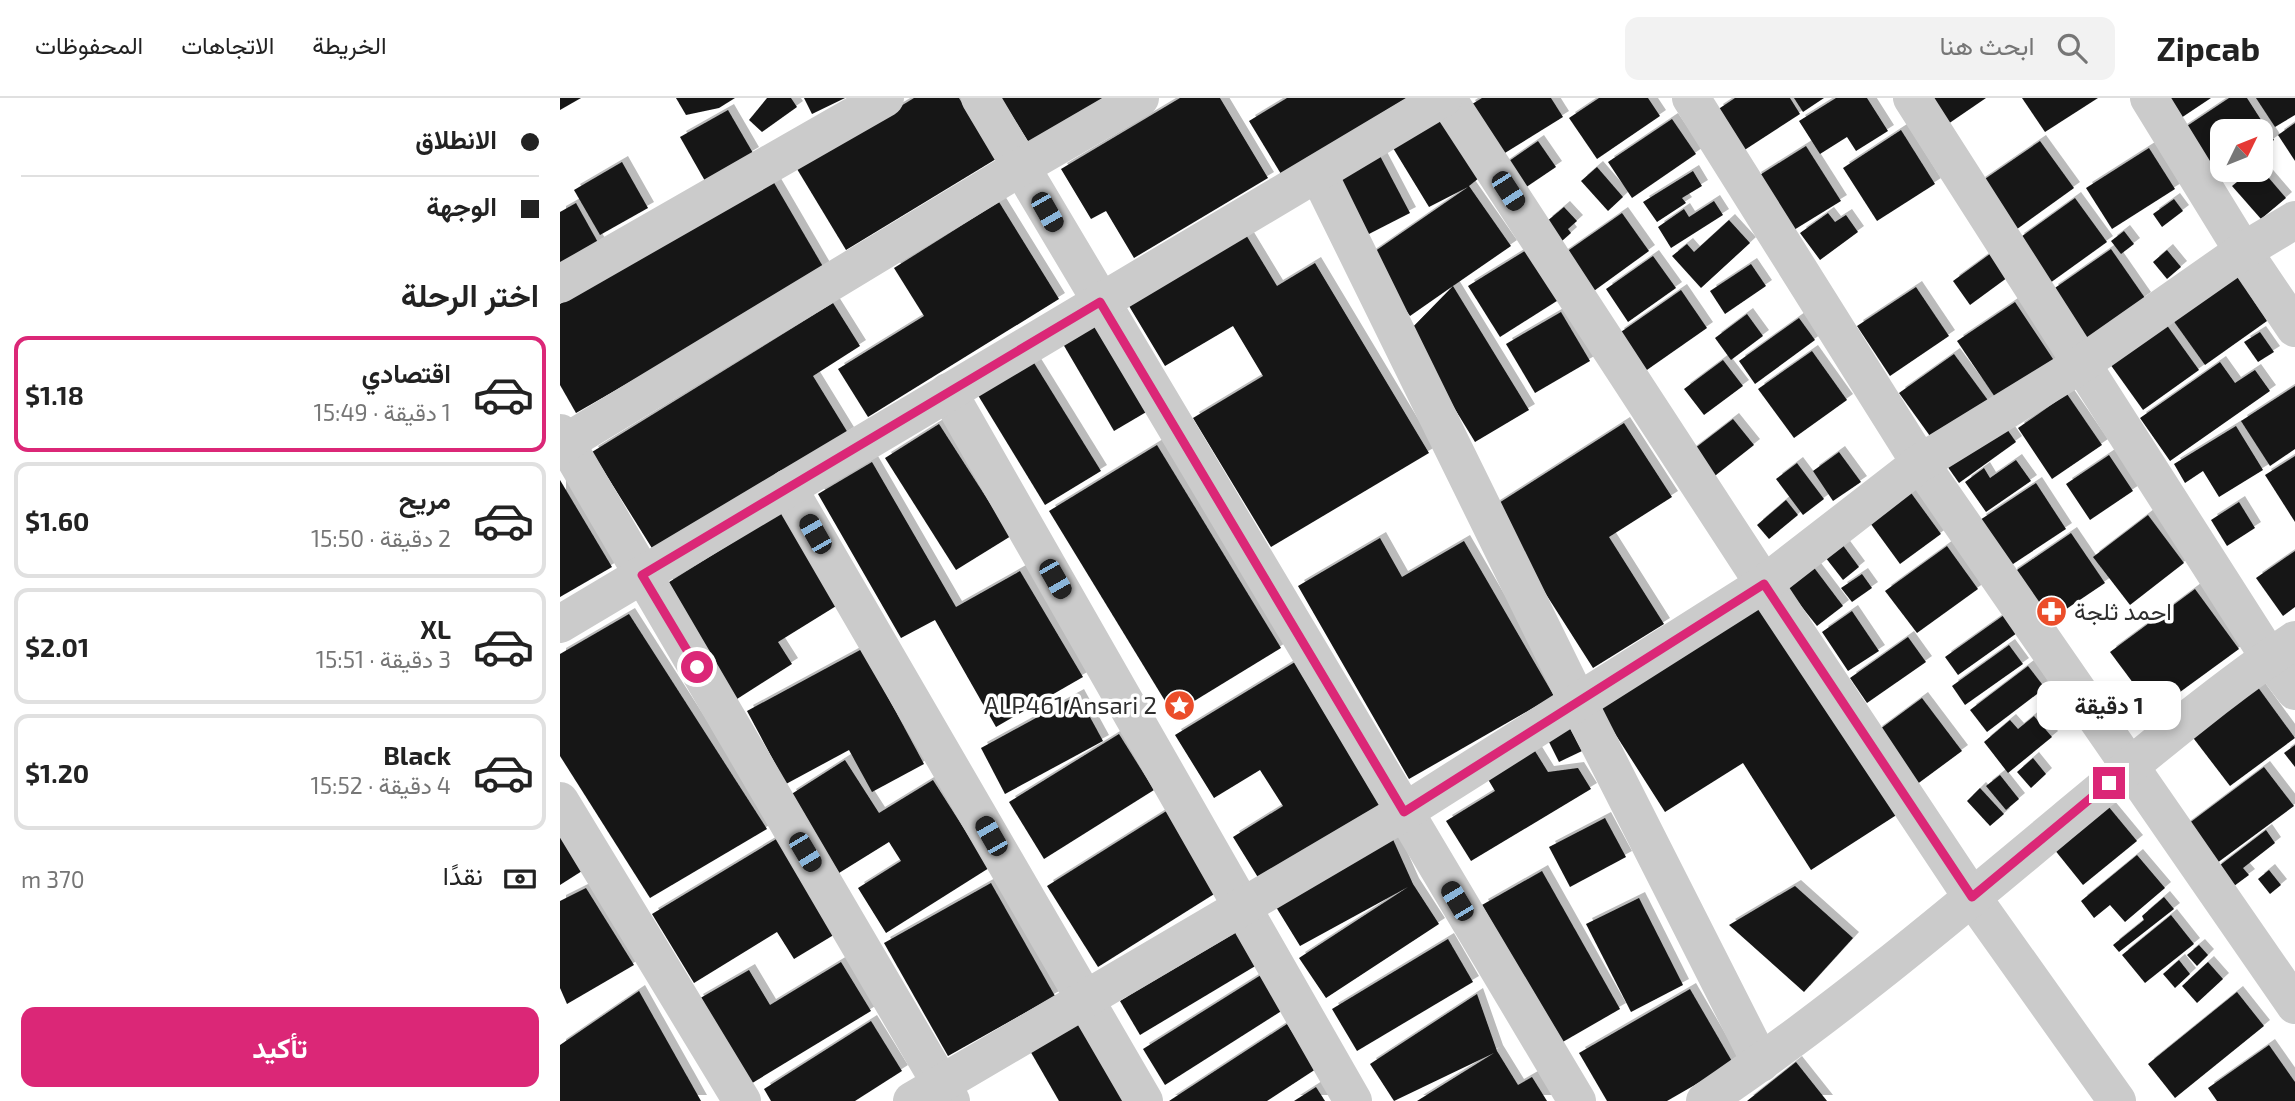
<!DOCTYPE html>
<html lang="ar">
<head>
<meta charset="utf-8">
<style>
  body { margin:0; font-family:"Exo 2",Vazirmatn,sans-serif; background:#f2f2f2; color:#222; direction:rtl; height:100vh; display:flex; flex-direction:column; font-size:26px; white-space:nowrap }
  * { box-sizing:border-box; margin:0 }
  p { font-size:23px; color:#767676 }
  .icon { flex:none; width:38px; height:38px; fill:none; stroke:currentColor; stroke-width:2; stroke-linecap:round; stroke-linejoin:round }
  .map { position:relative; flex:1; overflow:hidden; direction:ltr }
  .side { display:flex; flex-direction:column; background:#fff; width:560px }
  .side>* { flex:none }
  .banner { display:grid; align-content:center; height:154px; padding:0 21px; background:#fff }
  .needle { width:46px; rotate:47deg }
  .fabs { position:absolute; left:1650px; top:21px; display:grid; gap:14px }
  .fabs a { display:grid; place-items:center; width:63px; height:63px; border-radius:14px; background:#fff; box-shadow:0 4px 10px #0003; font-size:35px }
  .end { position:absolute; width:32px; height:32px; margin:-16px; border:9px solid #db2777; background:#fff; box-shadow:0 0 0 4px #fff }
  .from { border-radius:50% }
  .bubble { position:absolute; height:49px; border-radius:14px; background:#fff; box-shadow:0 4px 10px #0003; font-size:23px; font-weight:700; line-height:49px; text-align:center; direction:rtl }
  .car { position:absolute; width:21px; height:42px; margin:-21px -10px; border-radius:9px; box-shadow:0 0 5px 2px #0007; background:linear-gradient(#222 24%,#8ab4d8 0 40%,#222 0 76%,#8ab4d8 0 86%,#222 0) }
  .banner b { display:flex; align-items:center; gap:24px; height:66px; font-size:26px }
  .banner b+b { border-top:2px solid #e0e0e0 }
  .banner i { width:18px; height:18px; background:#222 }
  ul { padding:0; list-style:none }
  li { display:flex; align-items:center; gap:21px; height:116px; margin:0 14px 10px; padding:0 7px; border:4px solid #e0e0e0; border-radius:14px }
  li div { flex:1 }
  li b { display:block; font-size:26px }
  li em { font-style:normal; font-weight:700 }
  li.current { border-color:#db2777 }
  li>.icon { width:63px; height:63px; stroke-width:1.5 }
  h2 { padding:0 21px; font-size:32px; line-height:84px }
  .pay { display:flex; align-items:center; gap:18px; height:77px; padding:0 21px; font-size:26px }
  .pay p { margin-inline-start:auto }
  .cta { display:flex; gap:14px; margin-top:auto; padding:14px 21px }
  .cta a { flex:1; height:80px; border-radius:14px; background:#db2777; color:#fff; font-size:28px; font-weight:700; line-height:80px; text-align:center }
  header { display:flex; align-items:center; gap:42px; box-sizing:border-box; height:98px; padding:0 35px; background:#fff; border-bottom:2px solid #e0e0e0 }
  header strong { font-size:33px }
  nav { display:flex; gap:38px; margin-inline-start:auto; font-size:24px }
  .search { width:490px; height:63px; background:#f2f2f2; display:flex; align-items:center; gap:18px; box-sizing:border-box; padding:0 24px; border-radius:14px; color:#767676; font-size:26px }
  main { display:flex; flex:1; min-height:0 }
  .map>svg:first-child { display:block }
  .building { fill:#151515; filter:url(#shadow) }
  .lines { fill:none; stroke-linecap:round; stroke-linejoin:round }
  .street { stroke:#cbcbcb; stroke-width:38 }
  .route { stroke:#db2777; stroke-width:9 }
  .labels { text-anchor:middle; stroke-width:7; stroke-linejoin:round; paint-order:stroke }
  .poi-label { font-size:24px; fill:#2e2e2e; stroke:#fff; text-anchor:start }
</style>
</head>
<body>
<header>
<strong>Zipcab</strong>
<div class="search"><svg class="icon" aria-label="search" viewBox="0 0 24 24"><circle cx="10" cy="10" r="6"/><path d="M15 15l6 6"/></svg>ابحث هنا</div>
<nav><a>الخريطة</a><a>الاتجاهات</a><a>المحفوظات</a></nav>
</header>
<main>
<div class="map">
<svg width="1735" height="1003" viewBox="0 0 1735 1003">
  <defs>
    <filter id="shadow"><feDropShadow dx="6" dy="-6" stdDeviation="0" flood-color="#0004"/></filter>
  </defs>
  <rect width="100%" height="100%" fill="#fff"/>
  <g class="building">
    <path d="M0 0H21L0 12Z"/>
    <path d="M116 0H175L159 10 126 17Z"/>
    <path d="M207 0H231L237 9 202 34 189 22Z"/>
    <path d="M244 0H285L252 16Z"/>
    <path d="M354 0H399L436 61 286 152 237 71Z"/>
    <path d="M441 0H543L471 48Z"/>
    <path d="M620 0H660L708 80 574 160 546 113 531 121 501 71Z"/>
    <path d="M727 0H847L721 76 689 23Z"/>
    <path d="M922 0H991L1003 19 940 58 909 8Z"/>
    <path d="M1039 0H1088L1100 18 1037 61 1009 20Z"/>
    <path d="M1175 0H1230L1240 16 1183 53 1157 12Z"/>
    <path d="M1234 0H1264L1243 14Z"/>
    <path d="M1276 0H1307L1328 33 1296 53 1287 39 1260 56 1239 23Z"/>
    <path d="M1369 0H1426L1388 26Z"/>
    <path d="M1462 0H1538L1485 34Z"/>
    <path d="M1604 0H1651L1618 22Z"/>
    <path d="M1669 0H1687L1714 42 1701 51V33H1662V72H1669L1654 82 1621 32Z"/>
    <path d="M1696 0H1735V17L1715 29Z"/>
    <path d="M168 12 193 55 145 83 120 39Z"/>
    <path d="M883 20 919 80 909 88 951 148 893 188 969 312 915 344 848 234 893 188 850 218 808 158 908 89 869 109 833 50Z"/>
    <path d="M1112 21 1136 56 1072 100 1048 64Z"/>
    <path d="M1735 25V63L1718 37Z"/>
    <path d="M1341 32 1375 86 1317 123 1283 70Z"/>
    <path d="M978 43 996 69 959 94 942 68Z"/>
    <path d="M1480 43 1514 90 1453 134 1419 85Z"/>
    <path d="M1246 48 1281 103 1229 135 1195 80Z"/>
    <path d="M1589 50 1615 91 1552 131 1526 90Z"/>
    <path d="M819 56 850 115 805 138 775 78Z"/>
    <path d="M62 64 88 110 40 137 14 92Z"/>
    <path d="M1037 69 1063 99 1048 113 1021 83Z"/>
    <path d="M1692 72H1702L1726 100 1701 121 1672 88Z"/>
    <path d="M1133 73 1142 88 1122 100 1126 105 1097 124 1083 104Z"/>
    <path d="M213 83 265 172 16 315 0 287V206Z"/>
    <path d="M1515 100 1547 144 1490 185 1458 141Z"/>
    <path d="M1614 101 1623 113 1602 129 1593 116Z"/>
    <path d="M1154 103 1163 117 1111 150 1098 129 1124 111 1129 119Z"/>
    <path d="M439 104 499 201 308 319 278 271 364 218 334 170Z"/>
    <path d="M16 105 40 148 0 171V114Z"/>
    <path d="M1004 109 1017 123 1008 131 1011 135 1002 143 986 124Z"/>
    <path d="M1062 115 1089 153 1027 198 999 159Z"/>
    <path d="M1268 115 1275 124 1286 117 1298 134 1260 162 1240 135Z"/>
    <path d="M1169 122 1190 145 1141 190 1112 158 1127 146 1134 154Z"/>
    <path d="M680 127 717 188 755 165 869 355 711 449 633 320 703 278 673 228 605 268 563 198Z"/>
    <path d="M1564 133 1574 146 1561 156 1551 143Z"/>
    <path d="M1438 150 1455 174 1410 207 1393 183Z"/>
    <path d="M968 151 1000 201 940 239 908 188Z"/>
    <path d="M1551 151 1585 200 1527 241 1492 192Z"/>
    <path d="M1607 152 1621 169 1607 181 1593 164Z"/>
    <path d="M1093 158 1116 190 1068 224 1046 191Z"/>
    <path d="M1191 166 1206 188 1165 216 1150 193Z"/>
    <path d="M1673 173 1707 223 1645 267 1610 218Z"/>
    <path d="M1356 189 1389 238 1330 278 1297 228Z"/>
    <path d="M1121 192 1147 230 1084 274 1058 236Z"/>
    <path d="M1455 204 1495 264 1437 302 1397 243Z"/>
    <path d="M273 205 300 248 253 278 288 335 95 455 32 354Z"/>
    <path d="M1001 214 1030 263 975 295 946 246Z"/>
    <path d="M1187 216 1203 238 1171 262 1155 240Z"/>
    <path d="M1239 220 1255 242 1195 286 1179 263Z"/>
    <path d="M536 226 588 313 554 333 503 246Z"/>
    <path d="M1606 226 1639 272 1583 312 1550 266Z"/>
    <path d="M1700 234 1714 254 1698 264 1684 244Z"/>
    <path d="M1252 253 1287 302 1234 340 1198 291Z"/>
    <path d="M1394 256 1430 305 1375 345 1339 295Z"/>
    <path d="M471 260 541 373 485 407 416 294Z"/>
    <path d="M1163 262 1183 288 1144 317 1124 291Z"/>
    <path d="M1660 264 1675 285 1695 272 1710 293 1610 363 1580 320Z"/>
    <path d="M1735 288V351L1710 368 1681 323Z"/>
    <path d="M1507 296 1542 347 1492 381 1458 330Z"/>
    <path d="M1173 321 1194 347 1151 381 1130 354Z"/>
    <path d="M1442 324 1456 344 1399 385 1385 365Z"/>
    <path d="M1064 325 1112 399 1049 439 1104 526 1033 570 931 410Z"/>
    <path d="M379 326 451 438 396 472 325 360Z"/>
    <path d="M1676 328 1703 372 1659 399 1643 373 1625 385 1614 366Z"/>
    <path d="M597 347 721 550 613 616 489 413Z"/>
    <path d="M1279 354 1301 384 1273 403 1253 373Z"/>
    <path d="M1549 357 1573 393 1530 422 1506 386Z"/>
    <path d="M1735 358V424L1705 377Z"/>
    <path d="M1456 362 1471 383 1426 414 1405 384 1424 370 1430 380Z"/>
    <path d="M312 364 396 509 460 473 523 579 436 629 375 522 341 540 258 396Z"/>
    <path d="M1237 365 1264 401 1243 417 1216 381Z"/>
    <path d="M0 382 52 469 0 499Z"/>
    <path d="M1476 385 1506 431 1450 468 1420 422Z"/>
    <path d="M1346 388 1381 436 1340 466 1305 418Z"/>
    <path d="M1226 402 1238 417 1209 441 1197 427Z"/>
    <path d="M1679 404 1695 430 1667 448 1651 422Z"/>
    <path d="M225 412 281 505 218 544 232 566 177 601 106 486Z"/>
    <path d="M1588 417 1624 465 1570 507 1533 459Z"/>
    <path d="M1511 435 1545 485 1484 526 1451 476Z"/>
    <path d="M820 440 842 479 904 443 994 598 849 681 738 488Z"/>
    <path d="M1279 442 1299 469 1283 482 1262 455Z"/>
    <path d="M1387 448 1418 491 1357 535 1325 493Z"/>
    <path d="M1735 453V509L1723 518 1696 480Z"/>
    <path d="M1249 463 1283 508 1257 528 1222 484Z"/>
    <path d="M1302 476 1312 490 1292 504 1281 490Z"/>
    <path d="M1635 491 1679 551 1594 613 1550 554Z"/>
    <path d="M1195 493 1338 716 1251 772 1183 665 1105 714 1031 598Z"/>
    <path d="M1292 513 1319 553 1288 573 1262 534Z"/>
    <path d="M69 516 207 731 90 800 0 658V556Z"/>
    <path d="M1444 517 1457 535 1398 577 1385 559Z"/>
    <path d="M1348 539 1366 564 1307 605 1290 580Z"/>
    <path d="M1449 547 1463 566 1405 607 1392 588Z"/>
    <path d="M302 551 364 666 312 694 289 652 226 686 187 613Z"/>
    <path d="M735 564 822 706 699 781 673 739 723 708 700 672 654 700 615 637Z"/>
    <path d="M1468 568 1485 590 1427 634 1410 612Z"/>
    <path d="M1697 588 1735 640 1670 688 1631 637Z"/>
    <path d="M518 597 543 643 445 696 421 650Z"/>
    <path d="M1362 600 1402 653 1356 687 1316 634Z"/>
    <path d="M1474 618 1492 639 1448 675 1424 644 1450 622 1458 631Z"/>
    <path d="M1007 625 1022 653 999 664 985 636Z"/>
    <path d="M559 636 594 692 484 761 449 704Z"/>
    <path d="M970 645 988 674 1018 670 1031 691 911 763 886 723 935 693 923 673Z"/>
    <path d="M1735 647V669L1724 655Z"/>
    <path d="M1473 660 1486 676 1471 690 1457 674Z"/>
    <path d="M285 662 319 715 373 682 429 770 326 835 298 790 341 763 329 744 279 775 230 697Z"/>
    <path d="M1704 669 1734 708 1653 768 1624 729Z"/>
    <path d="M1440 677 1459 701 1446 712 1426 688Z"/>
    <path d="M1420 690 1444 716 1430 728 1407 703Z"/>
    <path d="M1548 708 1577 743 1523 787 1494 751Z"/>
    <path d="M608 712 659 793 538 869 487 788Z"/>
    <path d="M1045 720 1066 759 1010 789 989 749Z"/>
    <path d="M1706 732 1715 745 1683 770 1689 777 1670 791 1655 771Z"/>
    <path d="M831 737 853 786 879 826 766 900 739 860 848 789 740 848 716 809Z"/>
    <path d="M0 738 22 773 0 787Z"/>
    <path d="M218 740 277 835 234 861 217 834 134 885 92 816Z"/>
    <path d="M1577 757 1605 790 1565 824 1550 807 1534 820 1521 803Z"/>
    <path d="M1709 772 1721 787 1710 796 1698 781Z"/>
    <path d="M982 773 1060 911 1001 945 922 807Z"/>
    <path d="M431 785 495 898 388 958 324 845Z"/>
    <path d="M1235 788 1293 840 1244 894 1169 827Z"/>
    <path d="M26 790 74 867 7 906 0 890V803Z"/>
    <path d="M1604 799 1614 811 1559 854 1553 847 1584 822 1582 818Z"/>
    <path d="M1079 800 1123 887 1071 914 1026 826Z"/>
    <path d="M1611 817 1634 846 1585 885 1562 857Z"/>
    <path d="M677 834 697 867 580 937 560 903Z"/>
    <path d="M888 841 913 884 797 953 772 911Z"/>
    <path d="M1639 847 1648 857 1637 868 1627 857Z"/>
    <path d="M1619 862 1630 876 1615 890 1603 876Z"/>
    <path d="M281 864 311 913 189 987 137 902 189 872 210 907Z"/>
    <path d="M1648 864 1663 881 1637 905 1622 888Z"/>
    <path d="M701 877 723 912 605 987 583 951Z"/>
    <path d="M1130 891 1173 965 1107 1003H1047L1019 955Z"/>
    <path d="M79 893 141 1003H0V947Z"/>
    <path d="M1677 894 1704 928 1615 1000 1588 966Z"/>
    <path d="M917 896 937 953 958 987 972 979 987 1003H857L934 955 834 1003 810 966Z"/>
    <path d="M523 920 570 1003H499L469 951Z"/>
    <path d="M311 923 342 973 295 1003H211L204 991Z"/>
    <path d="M727 926 756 971 707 1003H609Z"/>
    <path d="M1709 947 1735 984V1003H1657L1648 990Z"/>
    <path d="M1236 964 1267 1003H1187Z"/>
    <path d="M756 989 765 1003H734Z"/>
  </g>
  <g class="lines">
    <g class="street">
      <path d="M420 0 1017 1003"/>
      <path d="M887 0 1204 486 1412 799 1557 1003"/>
      <path d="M1131 0 1360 365 1735 907"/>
      <path d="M1352 0 1709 559 1735 593"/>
      <path d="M1589 0 1683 153 1735 230"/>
      <path d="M758 75 1018 604 1201 965"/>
      <path d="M0 186 325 0"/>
      <path d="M388 294 793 1003"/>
      <path d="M0 335 391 1003"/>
      <path d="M0 348 461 69 580 0"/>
      <path d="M228 390 584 1003"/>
      <path d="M0 526 883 0"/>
      <path d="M0 703 182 1003"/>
      <path d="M352 1003 844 714 1204 486 1360 365 1523 265 1683 153 1735 122"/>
      <path d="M1145 1003C1271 918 1389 819 1505 722 1580 660 1655 596 1735 542"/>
    </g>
  </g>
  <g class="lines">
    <path class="route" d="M137 569 82 477 540 204 844 714 1204 486 1412 799 1549 685"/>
  </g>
  <defs>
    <symbol id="pharmacy-disc" viewBox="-11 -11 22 22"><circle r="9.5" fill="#eb4d2a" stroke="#fff"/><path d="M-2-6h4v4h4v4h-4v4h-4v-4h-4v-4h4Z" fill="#fff"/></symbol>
    <symbol id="sight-disc" viewBox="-11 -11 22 22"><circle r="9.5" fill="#eb4d2a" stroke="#fff"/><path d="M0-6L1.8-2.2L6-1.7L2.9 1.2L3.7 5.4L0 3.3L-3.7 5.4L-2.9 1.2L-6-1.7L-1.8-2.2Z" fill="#fff"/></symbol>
  </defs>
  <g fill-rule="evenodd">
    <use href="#pharmacy-disc" x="1474" y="496" width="35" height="35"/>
    <use href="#sight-disc" x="602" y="590" width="35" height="35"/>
  </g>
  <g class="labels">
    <g class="poi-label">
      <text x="1514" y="522">احمد ثلجة</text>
      <text x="597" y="616" text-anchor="end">ALP461 Ansari 2</text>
    </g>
  </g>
</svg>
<div class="fabs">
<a><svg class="needle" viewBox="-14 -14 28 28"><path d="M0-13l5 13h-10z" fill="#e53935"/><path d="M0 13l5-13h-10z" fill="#767676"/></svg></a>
</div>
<i class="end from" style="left:137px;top:569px"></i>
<i class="end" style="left:1549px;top:685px"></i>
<div class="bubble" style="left:1477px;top:583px;width:144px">1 دقيقة</div>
<i class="car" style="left:948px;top:93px;rotate:147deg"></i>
<i class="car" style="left:487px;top:114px;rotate:150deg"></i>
<i class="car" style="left:255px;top:436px;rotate:330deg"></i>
<i class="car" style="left:495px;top:481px;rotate:150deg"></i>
<i class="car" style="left:431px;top:738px;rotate:330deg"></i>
<i class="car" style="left:245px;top:754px;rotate:149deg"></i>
<i class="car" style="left:897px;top:803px;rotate:329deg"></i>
</div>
<section class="side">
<div class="banner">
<b><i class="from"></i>الانطلاق</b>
<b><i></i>الوجهة</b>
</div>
<h2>اختر الرحلة</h2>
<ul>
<li class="current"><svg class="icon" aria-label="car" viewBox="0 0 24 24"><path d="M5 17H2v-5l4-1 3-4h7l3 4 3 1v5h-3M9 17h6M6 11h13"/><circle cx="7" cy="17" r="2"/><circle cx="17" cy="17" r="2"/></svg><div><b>اقتصادي</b><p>1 دقيقة · 15:49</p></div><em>$1.18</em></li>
<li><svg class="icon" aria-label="car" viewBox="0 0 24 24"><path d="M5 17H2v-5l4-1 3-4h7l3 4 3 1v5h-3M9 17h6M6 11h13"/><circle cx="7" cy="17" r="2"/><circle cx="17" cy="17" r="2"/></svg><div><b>مريح</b><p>2 دقيقة · 15:50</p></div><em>$1.60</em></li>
<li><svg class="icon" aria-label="car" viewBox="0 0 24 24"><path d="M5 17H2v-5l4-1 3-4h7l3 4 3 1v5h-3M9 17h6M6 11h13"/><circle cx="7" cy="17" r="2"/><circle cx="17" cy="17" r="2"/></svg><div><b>XL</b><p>3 دقيقة · 15:51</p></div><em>$2.01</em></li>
<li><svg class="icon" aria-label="car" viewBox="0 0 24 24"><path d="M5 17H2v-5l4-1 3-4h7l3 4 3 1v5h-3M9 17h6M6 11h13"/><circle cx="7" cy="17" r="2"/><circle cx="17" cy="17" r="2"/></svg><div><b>Black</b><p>4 دقيقة · 15:52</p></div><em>$1.20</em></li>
</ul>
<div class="pay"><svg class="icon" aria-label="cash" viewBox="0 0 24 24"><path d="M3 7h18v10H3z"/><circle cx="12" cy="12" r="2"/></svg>نقدًا<p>370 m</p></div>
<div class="cta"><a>تأكيد</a></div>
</section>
</main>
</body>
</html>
